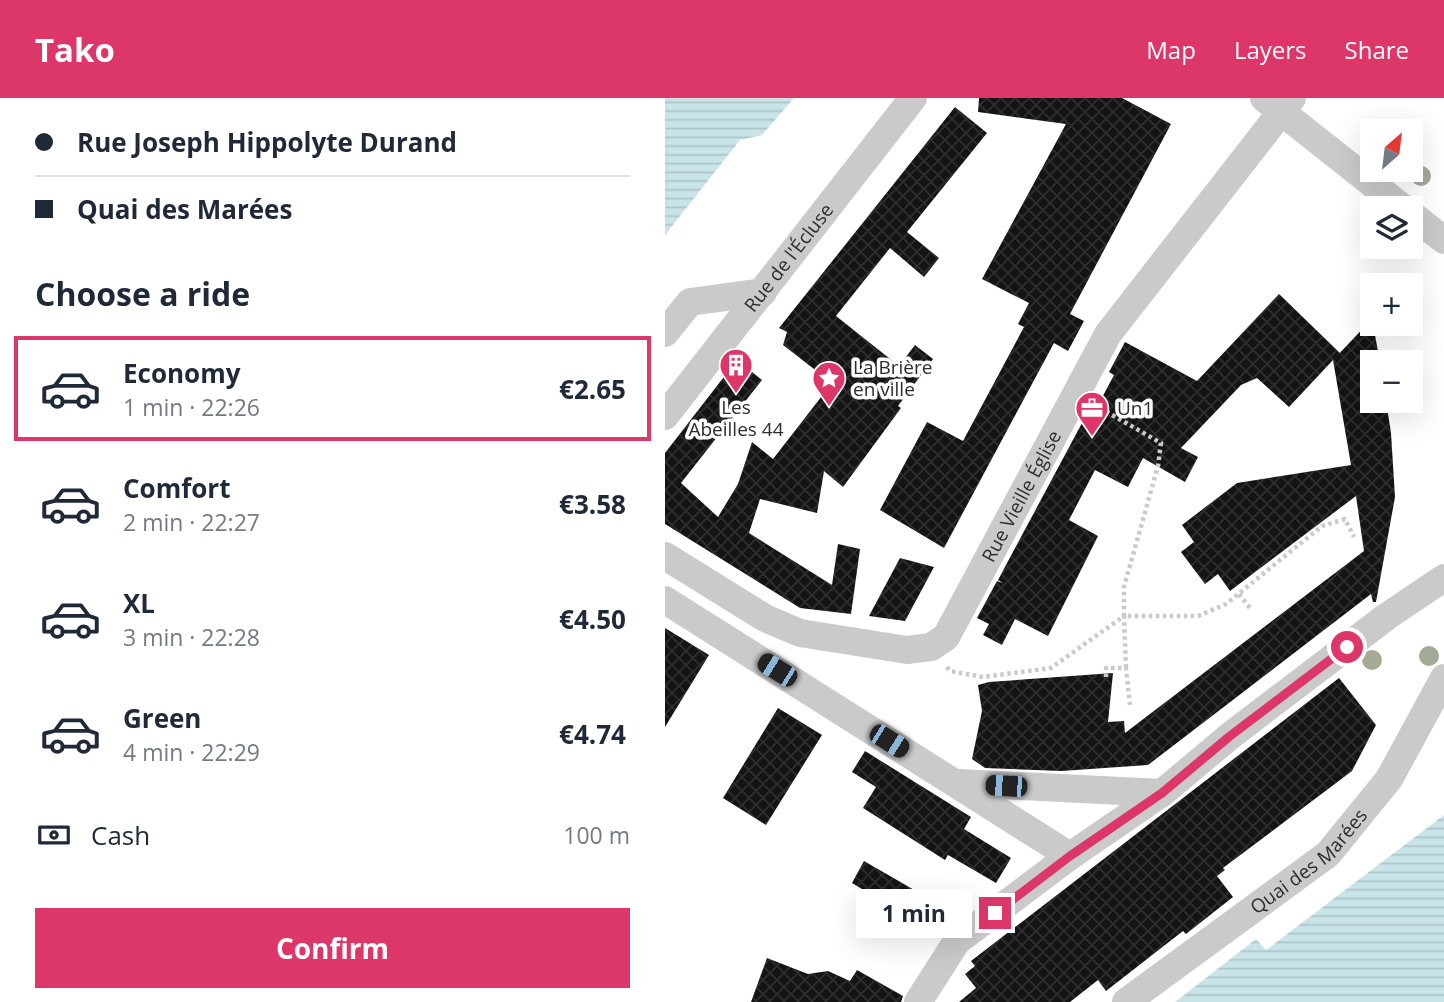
<!DOCTYPE html>
<html lang="en">
<head>
<meta charset="utf-8">
<style>
  body { margin:0; font-family:"Open Sans",sans-serif; background:#f2f2f3; color:#1f2937; height:100vh; display:flex; flex-direction:column; font-size:26px; white-space:nowrap }
  * { box-sizing:border-box; margin:0 }
  p { font-size:23px; color:#747a83 }
  .icon { flex:none; width:38px; height:38px; fill:none; stroke:currentColor; stroke-width:2; stroke-linecap:round; stroke-linejoin:round }
  .map { position:relative; flex:1; overflow:hidden }
  .side { display:flex; flex-direction:column; background:#fff; width:665px }
  .side>* { flex:none }
  .guide { display:grid; align-content:center; height:154px; padding:0 35px; background:#fff }
  .needle { width:46px; rotate:28deg }
  .tools { position:absolute; left:695px; top:21px; display:grid; gap:14px }
  .tools a { display:grid; place-items:center; width:63px; height:63px; border-radius:0px; background:#fff; box-shadow:0 7px 28px #0002; font-size:35px }
  .end { position:absolute; width:32px; height:32px; margin:-16px; border:9px solid #dd3769; background:#fff; box-shadow:0 0 0 4px #fff }
  .from { border-radius:50% }
  .bubble { position:absolute; height:49px; border-radius:0px; background:#fff; box-shadow:0 7px 28px #0002; font-size:23px; font-weight:700; line-height:49px; text-align:center }
  .car { position:absolute; width:21px; height:42px; margin:-21px -10px; border-radius:9px; box-shadow:0 0 5px 2px #0007; background:linear-gradient(#222 24%,#8ab4d8 0 40%,#222 0 76%,#8ab4d8 0 86%,#222 0) }
  .guide b { display:flex; align-items:center; gap:24px; height:66px; font-size:26px }
  .guide b+b { border-top:2px solid #e0e1e3 }
  .guide i { width:18px; height:18px; background:#1f2937 }
  ul { padding:0; list-style:none }
  li { display:flex; align-items:center; gap:21px; height:105px; margin:0 14px 10px; padding:0 21px; border:4px solid transparent; border-radius:0px }
  li div { flex:1 }
  li b { display:block; font-size:26px }
  li em { font-style:normal; font-weight:700 }
  li.selected { border-color:#dd3769 }
  li>.icon { width:63px; height:63px; stroke-width:1.5 }
  h2 { padding:0 35px; font-size:32px; line-height:84px }
  .pay { display:flex; align-items:center; gap:18px; height:77px; padding:0 35px; font-size:26px }
  .pay p { margin-inline-start:auto }
  .button { display:flex; gap:14px; margin-top:auto; padding:14px 35px }
  .button a { flex:1; height:80px; border-radius:0px; background:#dd3769; color:#fff; font-size:28px; font-weight:700; line-height:80px; text-align:center }
  header { display:flex; align-items:center; gap:42px; box-sizing:border-box; height:98px; padding:0 35px; background:#dd3769; color:#fff }
  header strong { font-size:33px }
  nav { display:flex; gap:38px; margin-inline-start:auto; font-size:24px }
  main { display:flex; flex:1; min-height:0 }
  .map>svg:first-child { display:block }
  .water { fill:url(#water-rules) }
  .building { fill:url(#building-cross-hatch) }
  .lines { fill:none; stroke-linecap:round; stroke-linejoin:round }
  .path { stroke:#cacaca; stroke-width:4.5; stroke-dasharray:3.5 3.5; stroke-linecap:butt }
  .minor { stroke:#cacaca; stroke-width:28 }
  .tree { fill:#a4ab94 }
  .route { stroke:#dd3769; stroke-width:9 }
  .labels { text-anchor:middle; stroke-width:7; stroke-linejoin:round; paint-order:stroke }
  .street-label { font-size:19px; fill:#2d2d2d; stroke:#fff }
  .poi-label { font-size:19px; fill:#2d2d2d; stroke:#fff; text-anchor:start }
</style>
</head>
<body>
<header>
<strong>Tako</strong>
<nav><a>Map</a><a>Layers</a><a>Share</a></nav>
</header>
<main>
<section class="side">
<div class="guide">
<b><i class="from"></i>Rue Joseph Hippolyte Durand</b>
<b><i></i>Quai des Marées</b>
</div>
<h2>Choose a ride</h2>
<ul>
<li class="selected"><svg class="icon" aria-label="car" viewBox="0 0 24 24"><path d="M5 17H2v-5l4-1 3-4h7l3 4 3 1v5h-3M9 17h6M6 11h13"/><circle cx="7" cy="17" r="2"/><circle cx="17" cy="17" r="2"/></svg><div><b>Economy</b><p>1 min · 22:26</p></div><em>€2.65</em></li>
<li><svg class="icon" aria-label="car" viewBox="0 0 24 24"><path d="M5 17H2v-5l4-1 3-4h7l3 4 3 1v5h-3M9 17h6M6 11h13"/><circle cx="7" cy="17" r="2"/><circle cx="17" cy="17" r="2"/></svg><div><b>Comfort</b><p>2 min · 22:27</p></div><em>€3.58</em></li>
<li><svg class="icon" aria-label="car" viewBox="0 0 24 24"><path d="M5 17H2v-5l4-1 3-4h7l3 4 3 1v5h-3M9 17h6M6 11h13"/><circle cx="7" cy="17" r="2"/><circle cx="17" cy="17" r="2"/></svg><div><b>XL</b><p>3 min · 22:28</p></div><em>€4.50</em></li>
<li><svg class="icon" aria-label="car" viewBox="0 0 24 24"><path d="M5 17H2v-5l4-1 3-4h7l3 4 3 1v5h-3M9 17h6M6 11h13"/><circle cx="7" cy="17" r="2"/><circle cx="17" cy="17" r="2"/></svg><div><b>Green</b><p>4 min · 22:29</p></div><em>€4.74</em></li>
</ul>
<div class="pay"><svg class="icon" aria-label="cash" viewBox="0 0 24 24"><path d="M3 7h18v10H3z"/><circle cx="12" cy="12" r="2"/></svg>Cash<p>100 m</p></div>
<div class="button"><a>Confirm</a></div>
</section>
<div class="map">
<svg width="779" height="904" viewBox="0 0 779 904">
  <defs>
    <pattern id="water-rules" width="6" height="5" patternUnits="userSpaceOnUse" patternTransform="scale(1.75)"><rect width="6" height="5" fill="#c8e4e9"/><path d="M0 2.5h6" fill="none" stroke="#acc4c8"/></pattern>
    <pattern id="building-cross-hatch" width="8" height="8" patternUnits="userSpaceOnUse" patternTransform="scale(1.75)"><rect width="8" height="8" fill="#141414"/><path d="M0 0l8 8M0 8l8-8" fill="none" stroke="#2e2e2e"/></pattern>
  </defs>
  <rect width="100%" height="100%" fill="#fff"/>
  <g class="water">
    <path d="M0 0H129L97 37 75 42 0 137Z"/>
    <path d="M779 717V904H510L591 841 601 852Z"/>
  </g>
  <g class="building">
    <path d="M314 0H457L506 26 405 216 419 223 403 253 389 245 279 450 215 412 262 324 298 343 359 229 353 226 364 205 317 181 401 26 313 14Z"/>
    <path d="M290 9 322 35 242 134 274 160 259 179 225 150 171 218 234 268 250 247 268 261 233 308 236 310 178 389 159 373 152 415 95 401 84 435 167 487 173 446 195 451 186 516 135 510 0 426V355L72 262 97 282 16 385 53 419 73 386 87 344 108 361 167 285 118 247 122 234 114 230Z"/>
    <path d="M614 196 675 255 670 260 707 221 715 264H707V303H721L726 335 730 399 711 504H708L706 496 483 667 396 673 320 670 307 661 317 613 313 587 324 584 448 575 443 624 459 623 460 635 699 453 691 398 565 493 553 476 540 486 516 454 529 444 517 427 572 385 686 367 668 262 624 309 592 280 576 287 516 350 533 359 520 384 478 360 463 389 430 372 404 422 433 438 383 538 350 521 337 547 318 537 324 526 312 520 332 483 338 485 333 482 417 325 422 328 449 277 444 274 460 244 532 283Z"/>
    <path d="M235 460 269 469 240 523 204 518Z"/>
    <path d="M0 530 44 557 0 629Z"/>
    <path d="M674 580 711 627 687 673 558 770 560 772 552 778 568 799 521 836 518 833 441 893 433 882 405 904H294L311 890 300 876 310 868 306 863Z"/>
    <path d="M113 610 157 637 101 727 58 700Z"/>
    <path d="M200 653 306 719 299 731 346 760 331 785 283 757 280 762 198 710 211 689 187 674Z"/>
    <path d="M199 763 251 793 238 816 187 785Z"/>
    <path d="M102 860 143 876 163 873 185 883 192 872 238 898 236 904H86Z"/>
  </g>
  <g class="lines">
    <g class="path">
      <path d="M435 310 496 345 493 368 459 489V518H533L561 506 657 428 680 421 689 439"/>
      <path d="M574 496 585 510"/>
      <path d="M282 569 285 573 318 579 386 570 459 518 461 570"/>
      <path d="M441 579V570H461L465 607"/>
    </g>
    <g class="minor">
      <path d="M599 0 738 110"/>
      <path d="M746 116 779 142"/>
      <path d="M0 235 25 204 98 194"/>
      <path id="s1" d="M0 318 248 0"/>
      <path id="s2" d="M0 458 100 520 135 535 242 552 266 549 281 539 443 236 627 0"/>
      <path d="M0 502 405 758"/>
      <path d="M294 685 497 695"/>
      <path d="M253 904 292 843 405 758 497 695 565 638 721 519 779 480"/>
      <path id="s3" d="M461 904 663 756 724 681 779 580"/>
    </g>
  </g>
  <g class="tree">
    <circle cx="756" cy="78" r="10"/>
    <circle cx="764" cy="558" r="10"/>
    <circle cx="707" cy="562" r="10"/>
  </g>
  <g class="lines">
    <path class="route" d="M330 815 405 758 497 695 565 638 682 549"/>
  </g>
  <defs>
    <symbol id="building-pin" viewBox="-11 -11 22 30"><path d="M0 17L-7.5 6A9.5 9.5 0 1 1 7.5 6Z" fill="#dd3769" stroke="#fff"/><path d="M-4-6H4V6H1V3H-1V6H-4ZM-2.5-4.3h1.7v1.8h-1.7ZM.8-4.3h1.7v1.8H.8ZM-2.5-1h1.7V.8h-1.7ZM.8-1h1.7V.8H.8Z" fill="#fff"/></symbol>
    <symbol id="sight-pin" viewBox="-11 -11 22 30"><path d="M0 17L-7.5 6A9.5 9.5 0 1 1 7.5 6Z" fill="#dd3769" stroke="#fff"/><path d="M0-6L1.8-2.2L6-1.7L2.9 1.2L3.7 5.4L0 3.3L-3.7 5.4L-2.9 1.2L-6-1.7L-1.8-2.2Z" fill="#fff"/></symbol>
    <symbol id="office-pin" viewBox="-11 -11 22 30"><path d="M0 17L-7.5 6A9.5 9.5 0 1 1 7.5 6Z" fill="#dd3769" stroke="#fff"/><path d="M-6-3h4V-5.5h4V-3h4V5H-6ZM-1-4.5V-3h2v-1.5ZM-6 0V1H6V0Z" fill="#fff"/></symbol>
  </defs>
  <g fill-rule="evenodd">
    <use href="#building-pin" x="52" y="248" width="38" height="52"/>
    <use href="#sight-pin" x="145" y="261" width="38" height="52"/>
    <use href="#office-pin" x="408" y="291" width="38" height="52"/>
  </g>
  <g class="labels">
    <g class="street-label">
      <text dy="7" stroke="none"><textPath href="#s1" startOffset="201">Rue de l'Écluse</textPath></text>
      <text dy="7" stroke="none"><textPath href="#s2" startOffset="466">Rue Vieille Église</textPath></text>
      <text dy="7" stroke="none"><textPath href="#s3" startOffset="231">Quai des Marées</textPath></text>
    </g>
    <g class="poi-label">
      <text x="188" y="276">La Brière<tspan x="188" dy="22">en ville</tspan></text>
      <text x="71" y="316" text-anchor="middle">Les<tspan x="71" dy="22">Abeilles 44</tspan></text>
      <text x="452" y="317">Un1</text>
    </g>
  </g>
</svg>
<div class="tools">
<a><svg class="needle" viewBox="-14 -14 28 28"><path d="M0-13l5 13h-10z" fill="#e53935"/><path d="M0 13l5-13h-10z" fill="#747a83"/></svg></a>
<a><svg class="icon" aria-label="layers" viewBox="0 0 24 24"><path d="M12 4l9 5-9 5-9-5zM3 14l9 5 9-5"/></svg></a>
<a>+</a>
<a>−</a>
</div>
<i class="end from" style="left:682px;top:549px"></i>
<i class="end" style="left:330px;top:815px"></i>
<div class="bubble" style="left:191px;top:791px;width:116px">1 min</div>
<i class="car" style="left:112px;top:572px;rotate:302deg"></i>
<i class="car" style="left:224px;top:643px;rotate:122deg"></i>
<i class="car" style="left:341px;top:688px;rotate:273deg"></i>
</div>
</main>
</body>
</html>
